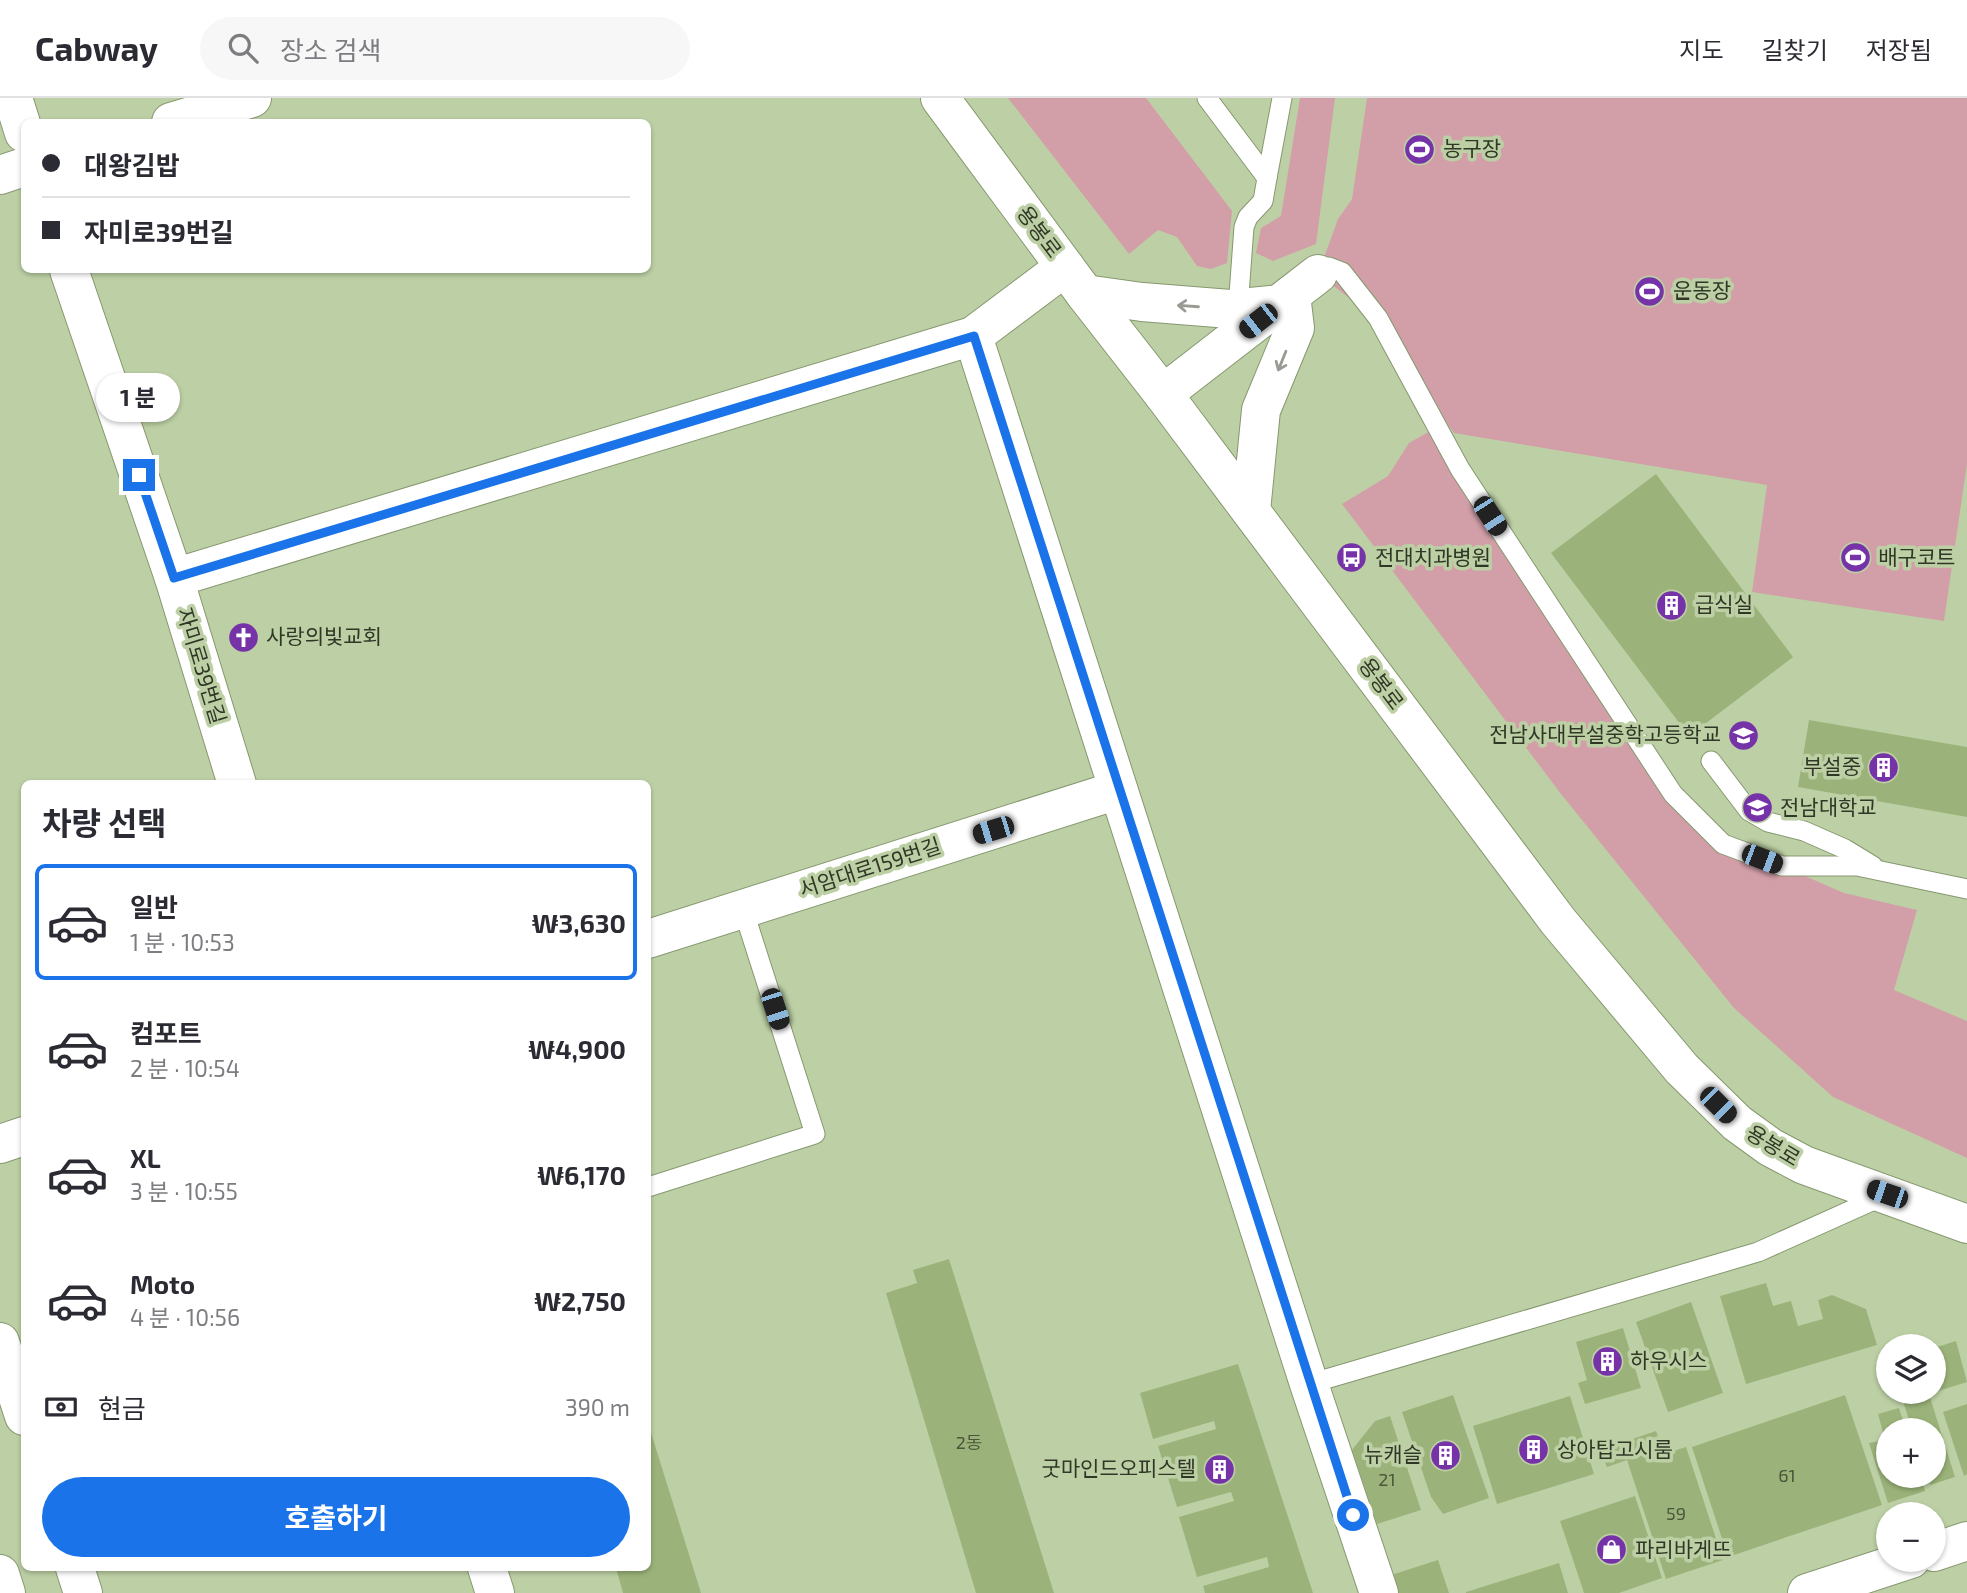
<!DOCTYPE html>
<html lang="ko">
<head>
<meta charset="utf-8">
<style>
  body { margin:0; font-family:"Exo 2","Noto Sans KR",sans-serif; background:#f7f7f7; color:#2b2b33; height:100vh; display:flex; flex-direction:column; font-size:26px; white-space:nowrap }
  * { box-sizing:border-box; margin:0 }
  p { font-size:23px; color:#7c7c81 }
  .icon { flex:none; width:38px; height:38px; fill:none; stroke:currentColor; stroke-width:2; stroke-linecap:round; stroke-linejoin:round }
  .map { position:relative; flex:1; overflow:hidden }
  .panel { position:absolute; left:21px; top:682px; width:630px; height:791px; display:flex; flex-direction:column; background:#fff; border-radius:10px; box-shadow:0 2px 5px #0004 }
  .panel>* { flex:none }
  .hud { position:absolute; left:21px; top:21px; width:630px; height:154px; border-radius:10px; box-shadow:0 2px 5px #0004; display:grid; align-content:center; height:154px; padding:0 21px; background:#fff }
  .fabs { position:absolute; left:1876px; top:1236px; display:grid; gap:14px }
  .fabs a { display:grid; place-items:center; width:70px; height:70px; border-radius:50%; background:#fff; box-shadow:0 2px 5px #0004; font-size:35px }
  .end { position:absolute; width:32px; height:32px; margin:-16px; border:9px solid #1a73e8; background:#fff; box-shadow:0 0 0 4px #fff }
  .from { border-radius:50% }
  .bubble { position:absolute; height:49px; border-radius:24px; background:#fff; box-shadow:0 2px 5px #0004; font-size:23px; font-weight:700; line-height:49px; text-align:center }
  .car { position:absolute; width:21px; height:42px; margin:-21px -10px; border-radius:9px; box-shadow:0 0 5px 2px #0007; background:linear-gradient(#222 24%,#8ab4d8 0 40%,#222 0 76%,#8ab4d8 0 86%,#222 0) }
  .hud b { display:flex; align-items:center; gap:24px; height:66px; font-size:26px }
  .hud b+b { border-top:2px solid #e1e1e2 }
  .hud i { width:18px; height:18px; background:#2b2b33 }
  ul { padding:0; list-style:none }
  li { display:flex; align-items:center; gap:21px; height:116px; margin:0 14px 10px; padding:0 7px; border:4px solid transparent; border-radius:10px }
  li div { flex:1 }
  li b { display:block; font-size:26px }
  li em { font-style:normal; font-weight:700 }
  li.selected { border-color:#1a73e8 }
  li>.icon { width:63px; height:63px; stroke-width:1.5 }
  h2 { padding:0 21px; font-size:32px; line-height:84px }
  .pay { display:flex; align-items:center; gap:18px; height:77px; padding:0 21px; font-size:26px }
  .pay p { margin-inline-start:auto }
  .primary-button { display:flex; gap:14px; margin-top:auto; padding:14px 21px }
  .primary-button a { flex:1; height:80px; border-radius:42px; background:#1a73e8; color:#fff; font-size:28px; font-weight:700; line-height:80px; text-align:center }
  header { display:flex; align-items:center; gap:42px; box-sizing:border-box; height:98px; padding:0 35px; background:#fff; border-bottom:2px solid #e1e1e2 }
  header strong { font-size:33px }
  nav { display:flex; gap:38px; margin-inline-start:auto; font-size:24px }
  .search { width:490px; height:63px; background:#f7f7f7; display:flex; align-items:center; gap:18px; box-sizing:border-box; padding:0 24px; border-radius:38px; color:#7c7c81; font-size:26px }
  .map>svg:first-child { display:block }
  .green { fill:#d29fa8 }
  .building { fill:#9bb37a }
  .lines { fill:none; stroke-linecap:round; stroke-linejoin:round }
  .lane-casing { stroke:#86986f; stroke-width:21 }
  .street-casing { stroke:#86986f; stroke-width:40 }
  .secondary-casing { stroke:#86986f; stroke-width:40 }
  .primary-casing { stroke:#86986f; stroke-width:40 }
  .lane { stroke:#fff; stroke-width:19 }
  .street { stroke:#fff; stroke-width:38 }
  .secondary { stroke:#fff; stroke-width:38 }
  .primary { stroke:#fff; stroke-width:38 }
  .oneway { stroke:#989b92 }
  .route { stroke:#1a73e8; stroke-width:9 }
  .labels { text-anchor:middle; stroke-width:7; stroke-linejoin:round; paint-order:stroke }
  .number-label { font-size:18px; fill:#4b563b }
  .poi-label { font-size:21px; fill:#303726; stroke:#bdd0a5; text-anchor:start }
  .street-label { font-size:21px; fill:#303726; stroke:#bdd0a5 }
</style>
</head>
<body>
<header>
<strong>Cabway</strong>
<div class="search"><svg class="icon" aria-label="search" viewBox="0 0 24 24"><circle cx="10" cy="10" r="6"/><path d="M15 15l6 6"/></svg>장소 검색</div>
<nav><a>지도</a><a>길찾기</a><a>저장됨</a></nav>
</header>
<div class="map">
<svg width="1967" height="1495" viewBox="0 0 1967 1495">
  <rect width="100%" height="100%" fill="#bdd0a5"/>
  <g class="green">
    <path d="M1008 0H1146L1232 113 1227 165 1211 171 1197 168 1177 139 1158 132 1129 156Z"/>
    <path d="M1300 0H1335L1316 146 1273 163 1256 155 1261 130 1281 118Z"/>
    <path d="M1367 0H1967V366L1944 523 1752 494 1767 387 1454 335 1361 209 1318 176 1338 121 1352 101Z"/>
    <path d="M1437 329 1673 696 1723 746 1782 768 1844 795 1917 812 1894 892 1967 923V1060L1833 999 1734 910 1561 696 1342 406 1388 378 1409 345Z"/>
  </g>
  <g class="building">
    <path d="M1656 376 1793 559 1689 638 1551 455Z"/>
    <path d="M1809 622 1967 649V719L1798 689Z"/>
    <path d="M949 1161 1054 1495H976L886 1195 917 1185 913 1172Z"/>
    <path d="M1766 1185 1773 1208 1791 1203 1798 1228 1823 1221 1818 1202 1832 1197 1866 1211 1877 1247 1746 1286 1720 1198Z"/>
    <path d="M1691 1204 1723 1295 1668 1314 1636 1224Z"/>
    <path d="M1623 1230 1641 1290 1585 1306 1578 1285 1587 1282 1576 1244Z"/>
    <path d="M1956 1243 1967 1284 1929 1296 1955 1379 1930 1387 1927 1377H1934V1332H1912L1900 1293H1934V1250Z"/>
    <path d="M1238 1266 1313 1495H1205L1203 1488 1269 1469 1267 1459 1197 1479 1179 1419 1234 1403 1231 1394 1177 1409 1158 1348 1216 1331 1214 1323 1153 1341 1140 1295Z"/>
    <path d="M1453 1297 1489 1400 1443 1416 1431 1399 1402 1314Z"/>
    <path d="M1845 1297 1882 1407 1728 1459 1692 1349Z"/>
    <path d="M1570 1298 1594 1376 1497 1406 1473 1328Z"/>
    <path d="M1967 1306V1376L1964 1378 1943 1314Z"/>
    <path d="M1899 1310 1906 1332H1888V1377H1920L1925 1393 1888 1405 1869 1345 1885 1342 1878 1316Z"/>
    <path d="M1390 1318 1421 1412 1377 1426 1352 1352 1375 1323Z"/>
    <path d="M648 1325 701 1495H623L616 1470H648Z"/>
    <path d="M1656 1333 1664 1356 1686 1349 1723 1462 1666 1481 1627 1362 1607 1369 1600 1352Z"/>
    <path d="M1635 1398 1662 1480 1619 1495H1584L1560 1423Z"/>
    <path d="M1438 1462 1449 1495H1397L1391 1477Z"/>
    <path d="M1559 1465 1568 1495H1466V1494Z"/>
  </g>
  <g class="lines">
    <defs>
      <g id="lane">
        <path d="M1207 0 1267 80 1263 103 1248 119 1244 129 1238 210"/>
        <path d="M1267 80 1282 0"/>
        <path d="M1318 176 1329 169 1342 174 1378 220 1460 371 1673 696 1723 746 1782 768H1857L1967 791"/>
        <path d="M1711 663 1749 713 1768 724 1804 733 1845 751 1873 768"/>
        <path d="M648 1089 815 1036 743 811"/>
        <path d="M1309 1286 1758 1154 1883 1098"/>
      </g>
      <g id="street">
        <path d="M13 0 24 35"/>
        <path d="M171 24 252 0"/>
        <path d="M0 77 24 69"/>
        <path d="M69 172 174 480 237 686"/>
        <path d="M1085 196 1142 204 1230 211 1280 206"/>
        <path d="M973 238 1309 1286 1379 1495"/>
        <path d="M1163 296 1318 176"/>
        <path d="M1251 413 1261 312 1295 230 1291 197"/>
        <path d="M174 480 973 238 1065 169"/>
        <path d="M648 841 1118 692"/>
        <path d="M0 1046 24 1038"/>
        <path d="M487 1470 495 1495"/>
      </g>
      <g id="secondary">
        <path d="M940 0 1085 196 1163 296 1558 823 1682 971 1737 1025 1770 1049 1804 1067 1967 1126"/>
        <path d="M1934 1454 1967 1443"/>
        <path d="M1807 1495 1911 1461"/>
      </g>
      <g id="primary">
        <path d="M0 1244 24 1318"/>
        <path d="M75 1470 83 1495"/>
        <path d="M0 1476 6 1495"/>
      </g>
    </defs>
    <use href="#lane" class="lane-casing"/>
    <use href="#street" class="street-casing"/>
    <use href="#secondary" class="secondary-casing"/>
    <use href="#primary" class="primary-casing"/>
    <use href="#lane" class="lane"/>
    <use href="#street" class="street"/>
    <use href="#secondary" class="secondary"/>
    <use href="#primary" class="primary"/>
  </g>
  <defs><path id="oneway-shaft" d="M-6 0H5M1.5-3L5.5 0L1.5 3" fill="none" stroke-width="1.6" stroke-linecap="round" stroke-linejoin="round" transform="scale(1.75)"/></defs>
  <g class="oneway">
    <use href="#oneway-shaft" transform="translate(1188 208) rotate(-176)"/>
    <use href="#oneway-shaft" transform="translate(1282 263) rotate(112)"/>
  </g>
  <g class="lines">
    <path class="route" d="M139 377 174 480 974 238 1353 1417"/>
  </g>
  <defs>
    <symbol id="stadium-disc" viewBox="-11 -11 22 22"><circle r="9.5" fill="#7633a8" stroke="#bdd0a5"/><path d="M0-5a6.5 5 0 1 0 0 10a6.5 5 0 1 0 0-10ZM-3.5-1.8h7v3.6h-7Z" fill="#fff"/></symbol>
    <symbol id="bus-disc" viewBox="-11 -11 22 22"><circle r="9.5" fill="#7633a8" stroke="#bdd0a5"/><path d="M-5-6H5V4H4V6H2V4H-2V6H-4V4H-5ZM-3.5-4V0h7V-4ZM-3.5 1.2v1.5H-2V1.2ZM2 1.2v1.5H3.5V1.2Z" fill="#fff"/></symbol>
    <symbol id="building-disc" viewBox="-11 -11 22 22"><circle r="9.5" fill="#7633a8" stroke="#bdd0a5"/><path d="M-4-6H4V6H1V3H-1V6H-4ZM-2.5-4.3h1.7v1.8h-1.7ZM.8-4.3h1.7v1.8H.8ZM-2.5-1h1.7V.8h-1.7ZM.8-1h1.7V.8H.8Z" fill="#fff"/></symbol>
    <symbol id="church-disc" viewBox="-11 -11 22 22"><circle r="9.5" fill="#7633a8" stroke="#bdd0a5"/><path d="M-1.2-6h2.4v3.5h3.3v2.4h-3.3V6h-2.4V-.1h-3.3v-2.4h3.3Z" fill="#fff"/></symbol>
    <symbol id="school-disc" viewBox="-11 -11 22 22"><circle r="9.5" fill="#7633a8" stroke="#bdd0a5"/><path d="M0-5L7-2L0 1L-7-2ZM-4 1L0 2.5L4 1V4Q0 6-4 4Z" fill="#fff"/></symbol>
    <symbol id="university-disc" viewBox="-11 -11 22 22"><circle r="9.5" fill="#7633a8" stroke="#bdd0a5"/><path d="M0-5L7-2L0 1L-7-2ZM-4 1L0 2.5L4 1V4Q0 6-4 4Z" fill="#fff"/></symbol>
    <symbol id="shop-disc" viewBox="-11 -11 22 22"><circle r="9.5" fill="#7633a8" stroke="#bdd0a5"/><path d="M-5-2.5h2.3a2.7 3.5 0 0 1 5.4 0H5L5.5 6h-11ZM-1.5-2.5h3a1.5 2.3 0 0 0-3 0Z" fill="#fff"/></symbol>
  </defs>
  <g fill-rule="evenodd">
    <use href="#stadium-disc" x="1402" y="34" width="35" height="35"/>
    <use href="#stadium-disc" x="1632" y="176" width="35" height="35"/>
    <use href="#bus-disc" x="1334" y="442" width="35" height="35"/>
    <use href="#stadium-disc" x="1838" y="442" width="35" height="35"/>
    <use href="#building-disc" x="1654" y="490" width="35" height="35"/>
    <use href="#church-disc" x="226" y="522" width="35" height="35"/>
    <use href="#school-disc" x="1726" y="620" width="35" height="35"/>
    <use href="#building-disc" x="1866" y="652" width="35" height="35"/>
    <use href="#university-disc" x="1740" y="692" width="35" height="35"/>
    <use href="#building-disc" x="1590" y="1246" width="35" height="35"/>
    <use href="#building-disc" x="1516" y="1334" width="35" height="35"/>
    <use href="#building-disc" x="1428" y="1340" width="35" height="35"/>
    <use href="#building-disc" x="1202" y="1354" width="35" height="35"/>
    <use href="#shop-disc" x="1594" y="1434" width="35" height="35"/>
  </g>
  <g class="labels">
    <g class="number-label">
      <text x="969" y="1351">2동</text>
      <text x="1787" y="1384">61</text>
      <text x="1387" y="1388">21</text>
      <text x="1676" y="1422">59</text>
    </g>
    <g class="poi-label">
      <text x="1443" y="58">농구장</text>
      <text x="1673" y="200">운동장</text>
      <text x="1375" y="467">전대치과병원</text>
      <text x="1878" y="467">배구코트</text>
      <text x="1695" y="514">급식실</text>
      <text x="266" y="546">사랑의빛교회</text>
      <text x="1721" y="644" text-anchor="end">전남사대부설중학고등학교</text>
      <text x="1861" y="676" text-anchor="end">부설중</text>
      <text x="1780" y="717">전남대학교</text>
      <text x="1630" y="1270">하우시스</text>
      <text x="1557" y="1359">상아탑고시룸</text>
      <text x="1422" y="1364" text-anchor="end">뉴캐슬</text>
      <text x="1196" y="1378" text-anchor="end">굿마인드오피스텔</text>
      <text x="1635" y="1459">파리바게뜨</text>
    </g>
    <g class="street-label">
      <text transform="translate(1039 134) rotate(53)" y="7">용봉로</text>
      <text transform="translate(201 568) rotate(73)" y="7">자미로39번길</text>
      <text transform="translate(1381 586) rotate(53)" y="7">용봉로</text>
      <text transform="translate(870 770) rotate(-18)" y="7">서암대로159번길</text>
      <text transform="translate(1773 1048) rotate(31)" y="7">용봉로</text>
    </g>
  </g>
</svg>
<div class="fabs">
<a><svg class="icon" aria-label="layers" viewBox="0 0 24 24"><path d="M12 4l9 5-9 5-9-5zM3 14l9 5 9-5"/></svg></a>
<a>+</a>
<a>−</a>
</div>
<i class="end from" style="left:1353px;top:1417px"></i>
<i class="end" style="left:139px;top:377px"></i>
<div class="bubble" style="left:96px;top:275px;width:84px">1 분</div>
<i class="car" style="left:1258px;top:223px;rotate:232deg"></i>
<i class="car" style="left:1490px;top:418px;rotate:147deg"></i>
<i class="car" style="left:993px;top:732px;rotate:253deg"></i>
<i class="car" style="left:1762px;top:761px;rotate:111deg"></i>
<i class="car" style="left:775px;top:911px;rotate:162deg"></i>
<i class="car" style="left:1718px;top:1007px;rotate:135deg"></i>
<i class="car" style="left:1887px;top:1096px;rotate:289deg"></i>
<div class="hud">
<b><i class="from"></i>대왕김밥</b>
<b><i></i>자미로39번길</b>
</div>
<section class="panel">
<h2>차량 선택</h2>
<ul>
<li class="selected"><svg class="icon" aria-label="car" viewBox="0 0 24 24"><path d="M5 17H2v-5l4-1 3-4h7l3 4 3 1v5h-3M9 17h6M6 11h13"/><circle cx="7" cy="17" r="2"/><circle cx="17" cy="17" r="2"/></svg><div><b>일반</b><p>1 분 · 10:53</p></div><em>₩3,630</em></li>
<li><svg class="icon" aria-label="car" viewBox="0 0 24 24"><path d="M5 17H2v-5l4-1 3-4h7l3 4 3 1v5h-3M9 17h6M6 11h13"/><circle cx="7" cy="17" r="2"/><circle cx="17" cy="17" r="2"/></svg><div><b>컴포트</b><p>2 분 · 10:54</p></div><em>₩4,900</em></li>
<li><svg class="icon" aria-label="car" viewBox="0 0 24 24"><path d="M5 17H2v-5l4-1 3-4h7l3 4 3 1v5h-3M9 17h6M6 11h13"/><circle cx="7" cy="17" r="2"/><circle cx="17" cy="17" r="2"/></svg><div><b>XL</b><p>3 분 · 10:55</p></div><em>₩6,170</em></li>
<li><svg class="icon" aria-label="car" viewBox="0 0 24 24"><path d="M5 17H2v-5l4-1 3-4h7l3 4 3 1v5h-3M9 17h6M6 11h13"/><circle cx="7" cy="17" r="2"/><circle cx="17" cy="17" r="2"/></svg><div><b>Moto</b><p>4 분 · 10:56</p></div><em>₩2,750</em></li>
</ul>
<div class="pay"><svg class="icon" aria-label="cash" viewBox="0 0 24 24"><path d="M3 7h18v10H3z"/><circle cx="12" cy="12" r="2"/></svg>현금<p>390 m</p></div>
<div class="primary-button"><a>호출하기</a></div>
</section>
</div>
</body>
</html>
